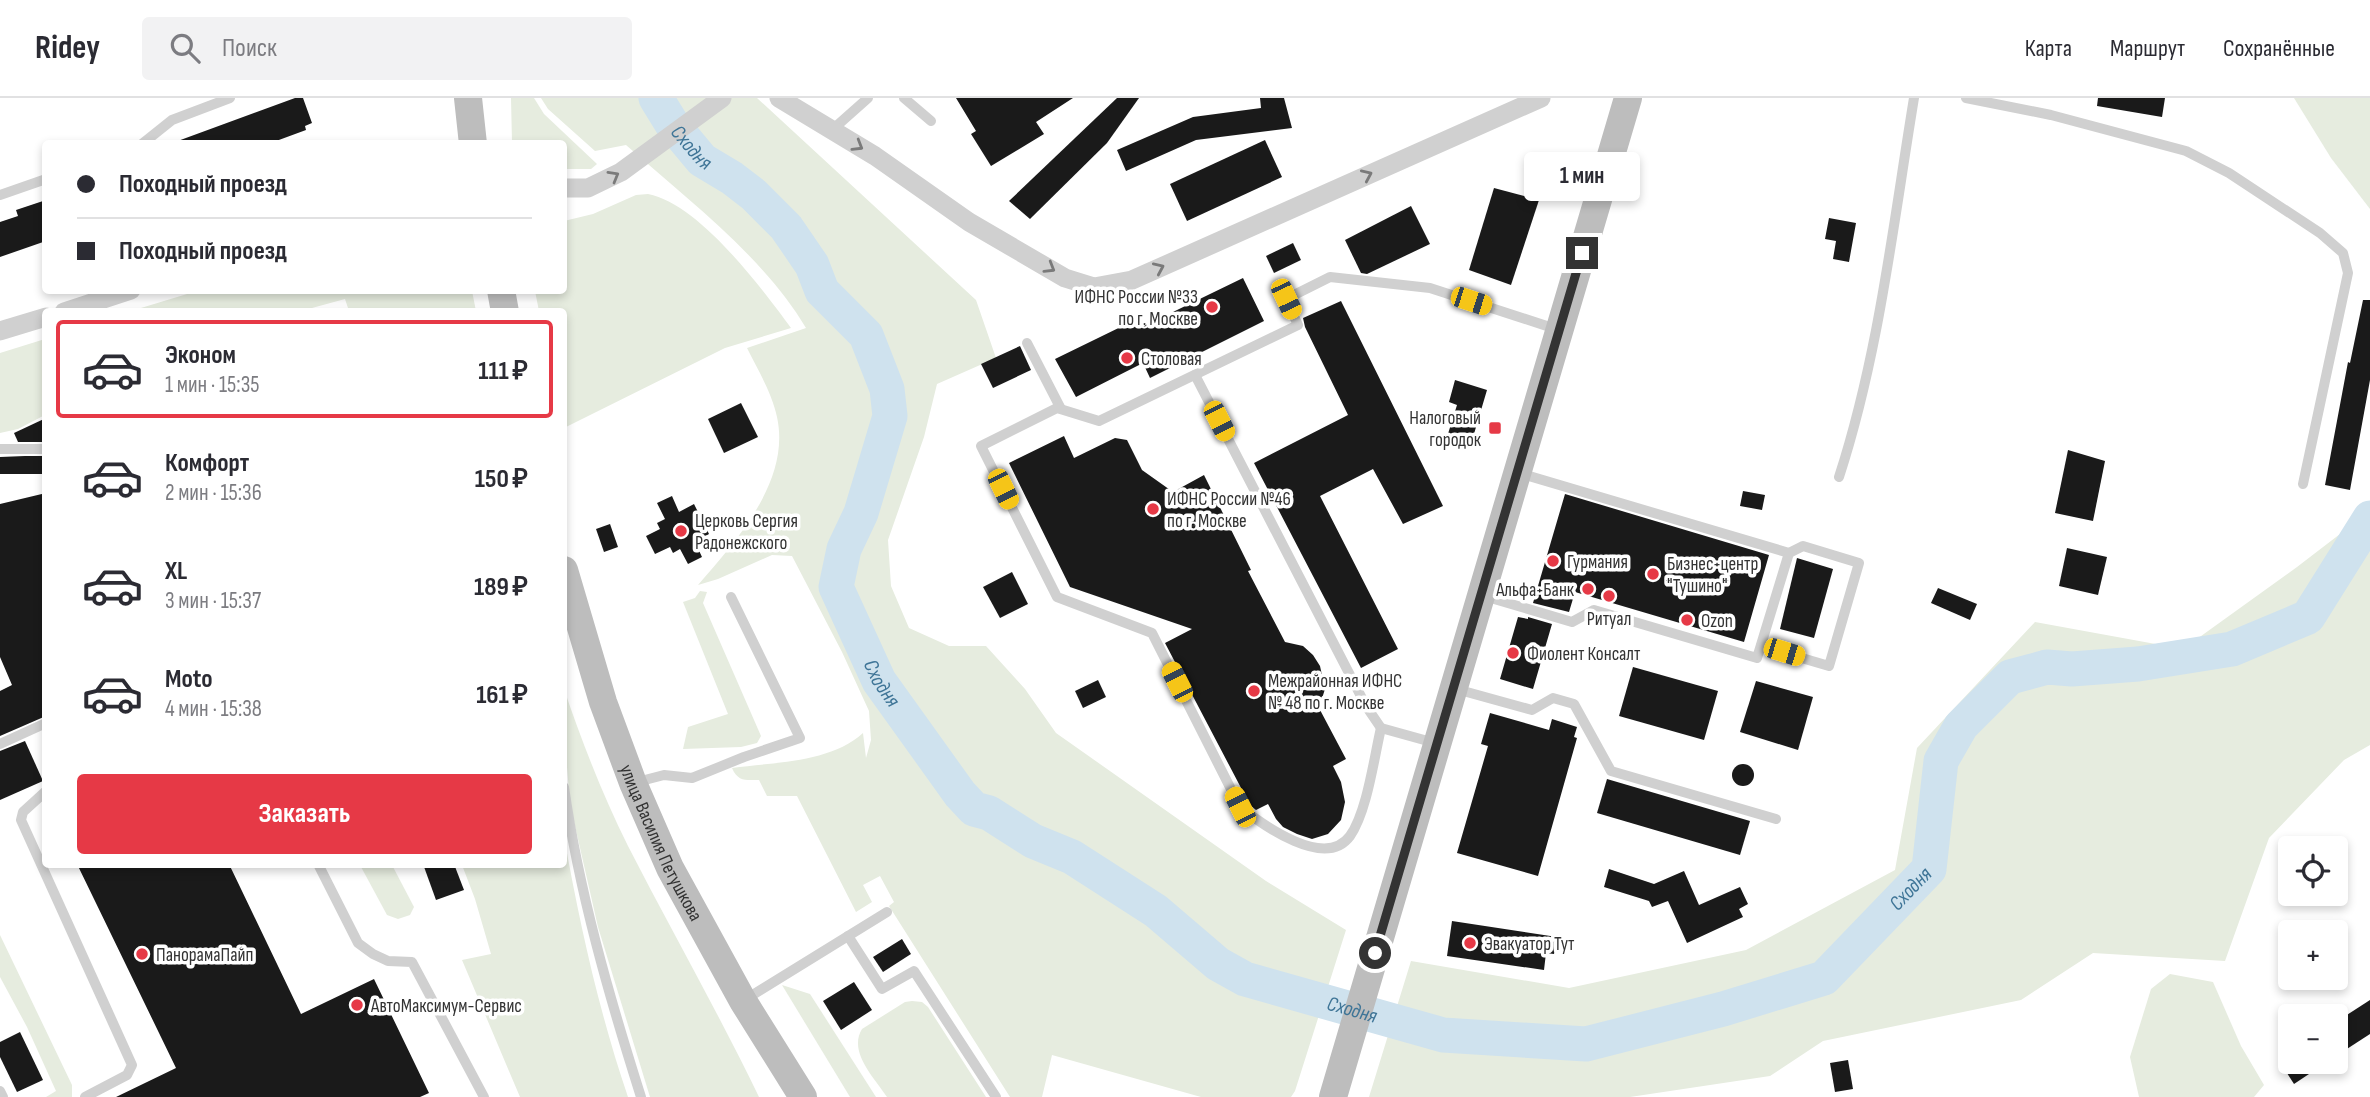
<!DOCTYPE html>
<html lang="ru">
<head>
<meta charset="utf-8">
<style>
  body { margin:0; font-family:"Sofia Sans Condensed",sans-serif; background:#f2f2f3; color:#2b2b33; height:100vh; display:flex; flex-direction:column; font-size:26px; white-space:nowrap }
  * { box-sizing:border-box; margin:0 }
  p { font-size:23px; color:#7c7c81 }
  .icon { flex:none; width:38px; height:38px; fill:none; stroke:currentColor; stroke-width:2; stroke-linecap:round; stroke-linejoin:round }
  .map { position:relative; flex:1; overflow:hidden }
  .panel { position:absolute; left:42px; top:210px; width:525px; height:560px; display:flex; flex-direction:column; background:#fff; border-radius:7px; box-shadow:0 4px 10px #0003 }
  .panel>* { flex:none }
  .hud { position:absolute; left:42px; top:42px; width:525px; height:154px; border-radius:7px; box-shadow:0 4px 10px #0003; display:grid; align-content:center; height:154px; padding:0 35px; background:#fff }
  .tools { position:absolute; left:2278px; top:738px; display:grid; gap:14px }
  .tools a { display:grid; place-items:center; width:70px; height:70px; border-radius:7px; background:#fff; box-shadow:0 4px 10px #0003; font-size:35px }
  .end { position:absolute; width:32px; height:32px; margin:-16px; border:9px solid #333; background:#fff; box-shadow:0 0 0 4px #fff }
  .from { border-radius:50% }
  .bubble { position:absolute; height:49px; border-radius:7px; background:#fff; box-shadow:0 4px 10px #0003; font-size:23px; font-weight:700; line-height:49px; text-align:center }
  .car { position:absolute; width:21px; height:42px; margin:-21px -10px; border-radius:9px; box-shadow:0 0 5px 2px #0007; background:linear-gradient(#f5c518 24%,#345 0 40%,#f5c518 0 76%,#345 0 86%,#f5c518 0) }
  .hud b { display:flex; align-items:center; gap:24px; height:66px; font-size:26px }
  .hud b+b { border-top:2px solid #e1e1e2 }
  .hud i { width:18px; height:18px; background:#2b2b33 }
  ul { padding:12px 0 0; list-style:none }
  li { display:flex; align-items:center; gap:21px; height:98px; margin:0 14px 10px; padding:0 21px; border:4px solid transparent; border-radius:7px }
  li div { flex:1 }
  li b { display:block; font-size:26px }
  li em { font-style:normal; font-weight:700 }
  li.selected { border-color:#e63946 }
  li>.icon { width:63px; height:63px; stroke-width:1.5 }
  .button { display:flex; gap:14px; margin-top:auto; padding:14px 35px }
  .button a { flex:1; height:80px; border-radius:7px; background:#e63946; color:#fff; font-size:28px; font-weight:700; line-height:80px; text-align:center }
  header { display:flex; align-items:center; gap:42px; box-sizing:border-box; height:98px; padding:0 35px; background:#fff; border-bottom:2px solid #e1e1e2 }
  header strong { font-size:33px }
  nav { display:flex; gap:38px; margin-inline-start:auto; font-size:24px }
  .search { width:490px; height:63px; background:#f2f2f3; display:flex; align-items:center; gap:18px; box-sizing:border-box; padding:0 24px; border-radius:7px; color:#7c7c81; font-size:26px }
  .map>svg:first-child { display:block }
  .green { fill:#e6ecdf }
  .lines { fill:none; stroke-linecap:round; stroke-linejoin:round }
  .river { stroke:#cfe2ee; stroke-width:35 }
  .building { fill:#1a1a1a }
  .service { stroke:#d0d0d0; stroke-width:10 }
  .minor { stroke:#d0d0d0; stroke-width:19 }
  .secondary { stroke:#bdbdbd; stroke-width:28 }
  .oneway { stroke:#7a7a7a }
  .route { stroke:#333; stroke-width:9 }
  .poi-dot { fill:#e63946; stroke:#fff; stroke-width:2.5 }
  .labels { text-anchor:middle; stroke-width:7; stroke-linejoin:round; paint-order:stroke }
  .poi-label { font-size:19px; fill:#333; stroke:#fff; text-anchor:start }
  .street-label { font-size:19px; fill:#333; stroke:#fff }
  .water-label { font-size:21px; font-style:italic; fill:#3f7597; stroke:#fff }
</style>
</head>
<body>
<header>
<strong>Ridey</strong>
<div class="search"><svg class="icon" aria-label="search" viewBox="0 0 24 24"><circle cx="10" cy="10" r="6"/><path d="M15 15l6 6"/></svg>Поиск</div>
<nav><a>Карта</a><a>Маршрут</a><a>Сохранённые</a></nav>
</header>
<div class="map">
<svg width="2370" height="999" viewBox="0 0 2370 999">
  <rect width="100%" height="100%" fill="#fff"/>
  <g class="green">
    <path d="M511 0H534L544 16 597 66 591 71H564V46L512 45Z"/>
    <path d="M541 0H757L976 202 996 260 937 286 924 339 888 442 891 488 909 530 949 548H986L1025 591 1056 635 1266 783 1346 832 1295 993 1291 999H1201L1052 957 1042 999H1010L889 808 894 804 880 778 863 787 872 804 856 814 797 698H767L759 682C746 682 738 684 732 670 774 664 830 665 863 635L866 660 871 642 869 613 842 554 792 458 772 457 718 481 698 487C736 443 791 383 777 319 772 295 758 272 747 250L806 230C764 159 687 101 626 47L595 53 548 11Z"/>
    <path d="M2294 0H2370V111L2331 60Z"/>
    <path d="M648 96C699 106 760 188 791 230L725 250 566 329 564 328V214L539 213 535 193 564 192V123L593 116 636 97Z"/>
    <path d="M197 193H472L476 213H349L345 201 301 213H131Z"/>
    <path d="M45 241V317L18 331 0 335V255Z"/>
    <path d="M2370 413V647L2344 662 2269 740 2225 863 2093 855 2021 902 1823 943 1770 978 1630 999H1369L1411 863 1569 890 1746 852 1895 772 1917 650 2035 524 2183 551 2297 469Z"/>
    <path d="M700 493 707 494 703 505 761 638 757 645 741 649 683 651 688 629 728 616 683 504 695 500Z"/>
    <path d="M564 591C582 644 603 698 628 748 671 832 718 914 759 999H650L598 829 570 706 564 632Z"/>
    <path d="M564 739C580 827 599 914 628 999H520L462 862 491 856 475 801 462 767 564 766Z"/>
    <path d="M360 767H392L414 809 410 817 398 821 387 817Z"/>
    <path d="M0 837 72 987V999H46L56 993 27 929 0 879Z"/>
    <path d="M2170 876 2213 884 2241 948 2264 987 2254 999H2139L2130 959 2151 891Z"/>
    <path d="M782 887 810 896 876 999H850Z"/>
    <path d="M912 903 922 904 928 909 986 999H887C874 979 848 954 862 931L905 904Z"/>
  </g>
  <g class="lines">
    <path class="river" id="s1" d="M656 0 672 26 702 62 732 80 754 97 786 129 812 167 822 193 866 237 887 291 890 318 861 415 844 451 836 489 879 583 960 696 974 711 989 715 1033 743 1072 759 1156 813 1218 866 1245 881 1443 937 1586 946 1723 911 1824 880 1929 771 1941 663 1961 628 2010 579 2047 569 2072 571 2138 566 2232 551 2308 519 2370 420"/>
  </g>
  <g class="building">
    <path d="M295 0H303L312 25 305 28 306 32 268 46H176L175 44Z"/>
    <path d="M956 0H1073L1036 24 1044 36 991 68 971 36 976 33Z"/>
    <path d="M1117 0H1139L1107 45 1030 121 1009 103Z"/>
    <path d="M1260 0H1284L1292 30 1196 42 1126 73 1117 52 1193 19 1261 10Z"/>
    <path d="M2098 0H2165L2162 19 2097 8Z"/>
    <path d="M1265 42 1282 79 1187 123 1170 86Z"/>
    <path d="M1494 90 1539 102 1511 187 1469 172Z"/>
    <path d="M46 102V143L0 159V124L18 118 16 112Z"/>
    <path d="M1411 108 1430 146 1367 176 1361 175 1345 142Z"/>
    <path d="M1829 120 1856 125 1849 164 1833 161 1836 143 1825 141Z"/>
    <path d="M1293 145 1301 162 1274 175 1266 158Z"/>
    <path d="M1243 180 1264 223 1150 280 1143 265 1076 299 1055 261 1137 221 1142 229Z"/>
    <path d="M2363 202H2370V282L2350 392 2325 387 2348 264 2350 265Z"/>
    <path d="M1341 203 1443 408 1403 426 1373 371 1320 398 1398 551 1361 570 1254 365 1348 317 1305 229 1303 220Z"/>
    <path d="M1020 248 1031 272 993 290 981 266Z"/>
    <path d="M1455 282 1487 292 1471 346 1447 339 1457 307 1449 304Z"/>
    <path d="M741 305 758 339 724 355 708 321Z"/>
    <path d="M46 320V344H18L14 335Z"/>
    <path d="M1064 338 1074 360 1115 340 1127 342 1142 372 1173 394 1204 377 1251 472 1248 473 1285 544 1303 548 1313 557 1320 568 1325 591 1319 610 1346 661 1333 668 1341 684 1345 704 1341 722 1328 736 1312 741 1297 736 1283 729 1276 721 1268 706 1256 712 1250 707 1165 545 1192 531 1070 489 1009 365Z"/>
    <path d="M2068 352 2105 363 2093 423 2055 415Z"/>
    <path d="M25 358H46V376H0V359Z"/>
    <path d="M1743 393 1765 397 1762 412 1740 408Z"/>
    <path d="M46 395V618L0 638V593L12 587 0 559V406Z"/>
    <path d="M1565 396 1769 457 1744 544 1575 494 1569 514 1533 505Z"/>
    <path d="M672 398 679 414 694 406 709 436 695 444 702 459 688 466 680 451 673 455 670 449 655 456 646 438 660 431 657 425 665 421 657 405Z"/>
    <path d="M610 426 618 449 604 454 596 431Z"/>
    <path d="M2067 450 2107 459 2098 497 2059 488Z"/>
    <path d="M1797 460 1833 471 1814 540 1780 531Z"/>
    <path d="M1012 474 1028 506 1000 520 983 489Z"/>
    <path d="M1938 490 1977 506 1970 522 1931 505Z"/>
    <path d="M1518 519 1528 521V519L1552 526 1533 591 1500 581Z"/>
    <path d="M1633 569 1718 593 1704 642 1619 618Z"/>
    <path d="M1098 582 1106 599 1083 610 1075 593Z"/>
    <path d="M1756 583 1813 599 1798 652 1740 634Z"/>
    <path d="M1490 615 1549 632 1552 621 1577 629 1574 639 1577 640 1538 778 1457 755 1488 648 1481 646Z"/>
    <path d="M25 643 43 683 0 702V653Z"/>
    <circle cx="1743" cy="677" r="11"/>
    <path d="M1607 681 1750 723 1740 757 1597 715Z"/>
    <path d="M77 766H229L301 916 374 881 429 995 420 999H116L176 970Z"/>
    <path d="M423 766H454L464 792 436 802Z"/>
    <path d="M1609 771 1654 786 1684 773 1699 807 1740 789 1748 806 1739 811 1743 819 1687 845 1668 803 1652 809 1649 803 1604 789Z"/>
    <path d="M1452 823 1557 839 1554 856 1546 855 1544 872 1447 858Z"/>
    <path d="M902 841 911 856 883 874 873 859Z"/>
    <path d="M854 884 872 912 841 932 823 903Z"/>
    <path d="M2370 902V936L2336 958V924Z"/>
    <path d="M20 934 43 982 17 994 0 959V944Z"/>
    <path d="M1848 962 1853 991 1835 994 1830 965Z"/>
    <path d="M2280 964H2327L2294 986Z"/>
  </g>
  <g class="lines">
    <g class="service">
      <path d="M904 0 931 23"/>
      <path d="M1966 0 2051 17 2186 53 2229 75 2320 135 2343 155 2348 175 2303 386"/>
      <path d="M832 32 868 0"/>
      <path d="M142 46 172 22 230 0"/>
      <path d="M0 97 46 81"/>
      <path d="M1027 245 1061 311"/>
      <path d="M1195 277 1366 608 1381 630 1435 645"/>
      <path d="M0 351H46"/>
      <path d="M1839 379C1879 256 1893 127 1914 0"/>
      <path d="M1484 498 1572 524 1594 512 1757 560 1789 455 1519 375"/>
      <path d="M1761 548 1829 568 1859 465 1803 448 1789 455"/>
      <path d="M1456 591 1532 612 1553 600 1574 606 1611 673 1776 721"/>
      <path d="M1381 630C1374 660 1367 714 1350 738 1325 772 1263 727 1240 709L1152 535 1057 499 981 348 1057 310 1099 323 1298 227 1286 201 1330 179 1430 190 1559 232"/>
      <path d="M0 646 46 625"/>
      <path d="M637 684 664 677 692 680 744 659 800 640 731 499"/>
      <path d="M564 689C579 794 609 898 641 999"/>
      <path d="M46 693 23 714 21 722 132 967 127 977 85 999"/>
      <path d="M318 766 358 845 373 856 388 863 412 864 484 999"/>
      <path d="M848 838 882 891 914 873 996 999"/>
      <path d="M746 901 887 814"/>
      <path d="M0 993 3 999"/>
    </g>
    <g class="minor">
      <path d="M779 0 875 58 969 124 1065 180 1094 189 1132 182 1541 0"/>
      <path d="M564 90H588L621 74 722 0"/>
      <path d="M64 214 131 192"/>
      <path d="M0 233 46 219"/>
    </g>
    <g class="secondary">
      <path d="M468 0 473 46"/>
      <path d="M501 192 505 214"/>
      <path id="s2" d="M564 472 603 604 633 685 670 770 743 903 803 999"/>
      <path d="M1333 999 1628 0"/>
    </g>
  </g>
  <defs><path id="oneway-chevron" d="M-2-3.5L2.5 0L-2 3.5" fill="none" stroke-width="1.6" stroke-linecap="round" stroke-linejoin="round" transform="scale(1.75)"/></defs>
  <g class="oneway">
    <use href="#oneway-chevron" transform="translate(858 48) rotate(31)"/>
    <use href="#oneway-chevron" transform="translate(1367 77) rotate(-24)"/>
    <use href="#oneway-chevron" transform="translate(614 78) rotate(-30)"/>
    <use href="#oneway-chevron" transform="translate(1050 170) rotate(31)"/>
    <use href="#oneway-chevron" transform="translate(1159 170) rotate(-24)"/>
  </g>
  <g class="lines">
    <path class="route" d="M1375 855 1582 155"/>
  </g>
  <g class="poi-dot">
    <circle cx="1212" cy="209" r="7"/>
    <circle cx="1127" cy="260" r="7"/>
    <rect x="1488" y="323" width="14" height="14" rx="3.5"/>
    <circle cx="1153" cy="411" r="7"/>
    <circle cx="681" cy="433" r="7"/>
    <circle cx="1553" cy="463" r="7"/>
    <circle cx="1653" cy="476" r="7"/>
    <circle cx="1588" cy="491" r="7"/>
    <circle cx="1609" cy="498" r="7"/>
    <circle cx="1687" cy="522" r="7"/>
    <circle cx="1513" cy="555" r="7"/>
    <circle cx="1254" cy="593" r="7"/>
    <circle cx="1470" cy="845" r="7"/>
    <circle cx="142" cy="856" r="7"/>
    <circle cx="357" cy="907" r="7"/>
  </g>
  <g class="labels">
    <g class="poi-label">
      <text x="1198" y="205" text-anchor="end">ИФНС России №33<tspan x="1198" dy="22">по г. Москве</tspan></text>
      <text x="1141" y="267">Столовая</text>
      <text x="1481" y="326" text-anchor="end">Налоговый<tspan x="1481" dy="22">городок</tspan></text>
      <text x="1167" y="407">ИФНС России №46<tspan x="1167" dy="22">по г. Москве</tspan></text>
      <text x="695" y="429">Церковь Сергия<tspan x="695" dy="22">Радонежского</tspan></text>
      <text x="1567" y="470">Гурмания</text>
      <text x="1667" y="472">Бизнес-центр<tspan x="1667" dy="22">"Тушино"</tspan></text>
      <text x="1574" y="498" text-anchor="end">Альфа-Банк</text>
      <text x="1609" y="527" text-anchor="middle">Ритуал</text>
      <text x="1701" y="529">Ozon</text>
      <text x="1527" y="562">Фиолент Консалт</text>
      <text x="1268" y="589">Межрайонная ИФНС<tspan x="1268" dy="22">№ 48 по г. Москве</tspan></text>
      <text x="1484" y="852">Эвакуатор Тут</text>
      <text x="156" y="863">ПанорамаПайп</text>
      <text x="371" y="914">АвтоМаксимум-Сервиc</text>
    </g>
    <g class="street-label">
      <text dy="7" stroke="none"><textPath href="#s2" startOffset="290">улица Василия Петушкова</textPath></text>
    </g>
    <g class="water-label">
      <text dy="7" stroke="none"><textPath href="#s1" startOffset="61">Сходня</textPath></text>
      <text dy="7" stroke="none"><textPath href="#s1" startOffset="693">Сходня</textPath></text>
      <text dy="7" stroke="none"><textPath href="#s1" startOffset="1892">Сходня</textPath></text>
      <text dy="7" stroke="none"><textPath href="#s1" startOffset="1283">Сходня</textPath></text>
    </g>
  </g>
</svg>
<div class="tools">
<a><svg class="icon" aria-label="locate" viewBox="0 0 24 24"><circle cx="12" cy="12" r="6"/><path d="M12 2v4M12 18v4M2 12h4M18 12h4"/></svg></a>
<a>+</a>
<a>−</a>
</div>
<i class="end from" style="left:1375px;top:855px"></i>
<i class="end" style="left:1582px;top:155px"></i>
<div class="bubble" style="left:1524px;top:54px;width:116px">1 мин</div>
<i class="car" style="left:1286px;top:201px;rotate:155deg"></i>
<i class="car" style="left:1471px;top:203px;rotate:108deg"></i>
<i class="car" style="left:1219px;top:323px;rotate:153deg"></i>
<i class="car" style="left:1003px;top:391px;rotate:154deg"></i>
<i class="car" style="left:1784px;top:554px;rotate:107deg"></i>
<i class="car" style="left:1177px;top:584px;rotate:333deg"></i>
<i class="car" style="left:1240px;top:709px;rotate:333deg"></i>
<div class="hud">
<b><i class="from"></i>Походный проезд</b>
<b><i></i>Походный проезд</b>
</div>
<section class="panel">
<ul>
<li class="selected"><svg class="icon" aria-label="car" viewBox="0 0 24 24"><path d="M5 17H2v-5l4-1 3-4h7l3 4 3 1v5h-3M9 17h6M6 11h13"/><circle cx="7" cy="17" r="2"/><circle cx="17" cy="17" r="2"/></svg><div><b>Эконом</b><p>1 мин · 15:35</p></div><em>111 ₽</em></li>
<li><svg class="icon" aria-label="car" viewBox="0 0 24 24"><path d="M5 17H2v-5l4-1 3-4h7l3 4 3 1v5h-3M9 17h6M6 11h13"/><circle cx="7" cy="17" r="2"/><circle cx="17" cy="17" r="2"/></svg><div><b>Комфорт</b><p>2 мин · 15:36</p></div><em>150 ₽</em></li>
<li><svg class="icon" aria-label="car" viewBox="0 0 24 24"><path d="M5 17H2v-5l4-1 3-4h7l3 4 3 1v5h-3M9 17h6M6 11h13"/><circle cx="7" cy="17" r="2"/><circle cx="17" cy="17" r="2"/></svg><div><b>XL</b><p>3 мин · 15:37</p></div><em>189 ₽</em></li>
<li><svg class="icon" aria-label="car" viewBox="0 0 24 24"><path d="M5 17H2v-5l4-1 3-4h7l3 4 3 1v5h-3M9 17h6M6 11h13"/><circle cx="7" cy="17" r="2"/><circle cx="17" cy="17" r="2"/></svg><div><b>Moto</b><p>4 мин · 15:38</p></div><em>161 ₽</em></li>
</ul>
<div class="button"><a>Заказать</a></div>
</section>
</div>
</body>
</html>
